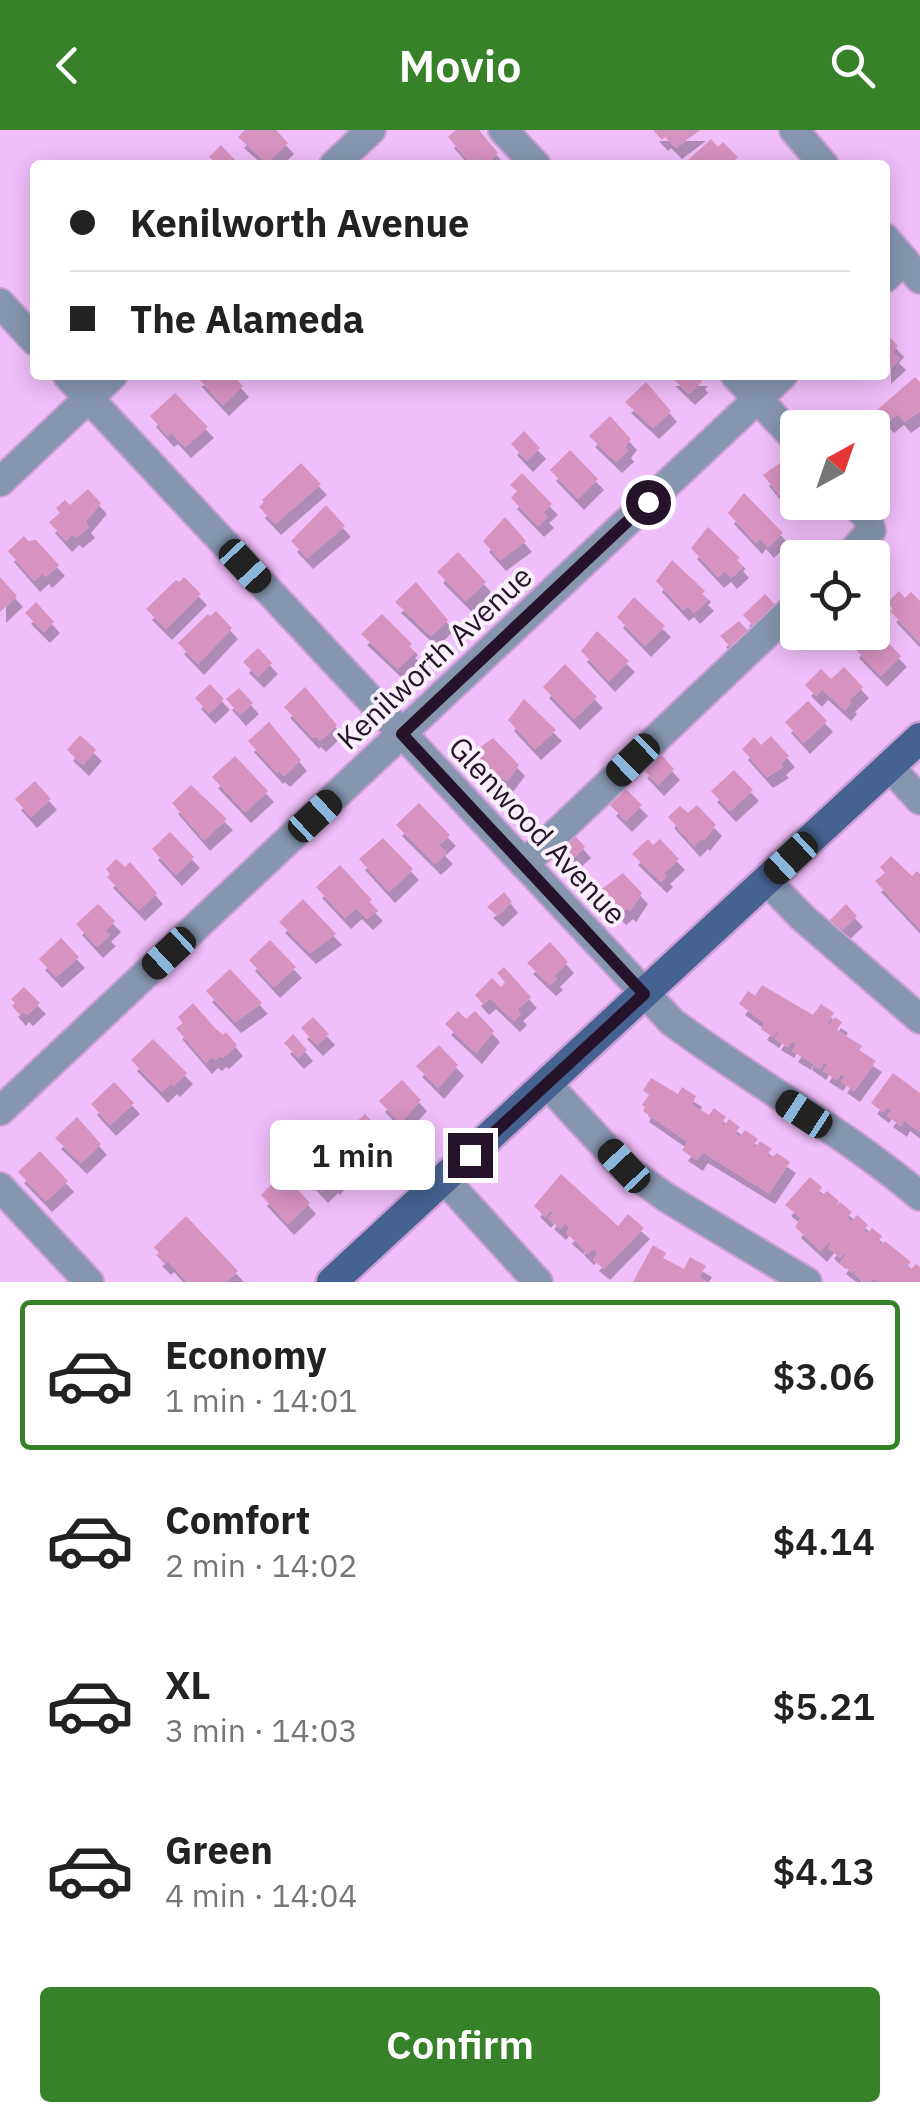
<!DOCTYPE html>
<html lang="en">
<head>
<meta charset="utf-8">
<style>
  body { margin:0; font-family:"IBM Plex Sans",sans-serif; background:#f6f6f6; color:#222; height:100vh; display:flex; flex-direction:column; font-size:38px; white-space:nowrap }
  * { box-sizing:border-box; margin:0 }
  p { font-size:32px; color:#767676 }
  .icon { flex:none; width:55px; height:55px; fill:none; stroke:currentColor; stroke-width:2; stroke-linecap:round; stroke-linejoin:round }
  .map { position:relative; height:1152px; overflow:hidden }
  .side { display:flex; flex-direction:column; background:#fff; flex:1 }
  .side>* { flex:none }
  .guide { position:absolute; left:30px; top:30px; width:860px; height:220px; border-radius:10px; box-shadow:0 5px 25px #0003; display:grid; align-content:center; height:220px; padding:0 40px; background:#fff }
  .needle { width:65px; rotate:40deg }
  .buttons { position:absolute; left:780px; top:280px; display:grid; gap:20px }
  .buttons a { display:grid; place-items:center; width:110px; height:110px; border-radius:10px; background:#fff; box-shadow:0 5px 25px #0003; font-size:50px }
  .end { position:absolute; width:45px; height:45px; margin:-22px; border:12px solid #251329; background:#fff; box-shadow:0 0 0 5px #fff }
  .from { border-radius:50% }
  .bubble { position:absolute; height:70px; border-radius:10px; background:#fff; box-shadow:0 5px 25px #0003; font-size:32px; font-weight:600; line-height:70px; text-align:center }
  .car { position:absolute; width:30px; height:60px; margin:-30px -15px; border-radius:12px; box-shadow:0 0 8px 2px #0007; background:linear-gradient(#222 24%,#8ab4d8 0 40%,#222 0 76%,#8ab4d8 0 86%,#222 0) }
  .guide b { display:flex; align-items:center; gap:35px; height:95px; font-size:38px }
  .guide b+b { border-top:2px solid #e0e0e0 }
  .guide i { width:25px; height:25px; background:#222 }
  ul { padding:18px 0 0; list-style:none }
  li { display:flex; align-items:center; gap:30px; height:150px; margin:0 20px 15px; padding:0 20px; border:5px solid transparent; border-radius:10px }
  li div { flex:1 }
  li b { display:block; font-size:38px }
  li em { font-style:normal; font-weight:600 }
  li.active { border-color:#378128 }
  li>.icon { width:90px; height:90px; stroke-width:1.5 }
  .primary-button { display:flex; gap:20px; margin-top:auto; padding:20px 40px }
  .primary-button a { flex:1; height:115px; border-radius:10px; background:#378128; color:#fff; font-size:40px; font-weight:600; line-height:115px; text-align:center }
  header { display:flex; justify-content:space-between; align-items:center; height:130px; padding:0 40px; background:#378128; color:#fff; font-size:45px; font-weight:600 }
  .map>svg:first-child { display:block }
  .building { fill:#d693bf; filter:url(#shadow) }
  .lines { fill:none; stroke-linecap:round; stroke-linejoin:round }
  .minor-casing { stroke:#cb9fd4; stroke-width:32 }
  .major-casing { stroke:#cb9fd4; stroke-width:35 }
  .minor { stroke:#8696b1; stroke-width:28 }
  .major { stroke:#466291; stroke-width:30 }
  .route { stroke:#251329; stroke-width:12 }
  .labels { text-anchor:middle; stroke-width:8; stroke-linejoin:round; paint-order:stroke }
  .street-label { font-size:30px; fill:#251329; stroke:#f9effb }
</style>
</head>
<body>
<header><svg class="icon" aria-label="back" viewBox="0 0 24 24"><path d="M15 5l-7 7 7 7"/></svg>Movio<svg class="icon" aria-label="search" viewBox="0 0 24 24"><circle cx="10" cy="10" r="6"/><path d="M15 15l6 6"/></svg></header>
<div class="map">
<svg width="920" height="1152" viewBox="0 0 920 1152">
  <defs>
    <filter id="shadow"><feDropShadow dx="6" dy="11" stdDeviation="0" flood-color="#0004"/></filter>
  </defs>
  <rect width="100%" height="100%" fill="#f0befa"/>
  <g class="building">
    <path d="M245 0H276L288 13 267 33 238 7Z"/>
    <path d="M456 0H479L498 23 487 33 482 28 472 35 448 7Z"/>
    <path d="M653 0H700L676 18 665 7 662 10Z"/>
    <path d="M711 9 718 17 723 12 738 27 730 35H683Z"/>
    <path d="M221 15 240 35H208L213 30 209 27Z"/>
    <path d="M885 202 898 216 893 222 900 229 885 243Z"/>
    <path d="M195 245H233L243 256 223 275Z"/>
    <path d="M669 245H702L699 248 702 252 689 264Z"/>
    <path d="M915 247 920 252V281L905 292 898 284 888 292 877 280Z"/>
    <path d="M646 252 671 281 653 298 625 272Z"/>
    <path d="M175 263 208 297 185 317 172 303 168 306 150 286Z"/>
    <path d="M815 280 829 295 827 298H797Z"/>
    <path d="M610 286 631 309 625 317 628 321 616 332 589 306Z"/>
    <path d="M524 301 540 318 527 331 511 314Z"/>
    <path d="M570 320 598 349 578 369 550 340Z"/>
    <path d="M784 330 798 344V373L791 379 763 345Z"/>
    <path d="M301 333 321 354 275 394 259 377 264 372 262 370Z"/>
    <path d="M522 343 552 374 543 382 548 387 538 396 511 368 517 361 510 355Z"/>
    <path d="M88 359 101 373 85 392 89 397 77 407 73 404 66 411 49 392 60 383 56 378 65 370 70 375Z"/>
    <path d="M744 363 783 403 768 417 760 408 756 413 728 383Z"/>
    <path d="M326 375 345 396 307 428 291 411Z"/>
    <path d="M505 387 526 411 500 430 483 411Z"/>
    <path d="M708 397 740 428 737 430 743 437 731 448 725 441 718 447 691 418Z"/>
    <path d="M24 406 28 411 36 410 59 435 46 447 43 443 34 451 8 421Z"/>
    <path d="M458 422 486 452 466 471 437 442Z"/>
    <path d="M672 430 705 461 702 464 708 470 694 483 688 476 683 480 656 451Z"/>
    <path d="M0 447 17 466 0 482Z"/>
    <path d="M184 447 201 464 166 499 146 479 176 450 179 452Z"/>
    <path d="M416 452 448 490 431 506 395 472Z"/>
    <path d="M899 461 905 468 911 462 920 471V513L890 481 893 479 887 473Z"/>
    <path d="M765 464 779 479 757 500 743 485Z"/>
    <path d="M634 467 665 496 645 516 617 487Z"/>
    <path d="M36 472 54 492 44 502 25 483Z"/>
    <path d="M216 481 232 498 198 534 178 513 208 484 210 486Z"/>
    <path d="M382 484 412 514 409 517 415 522 398 539 361 504Z"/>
    <path d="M739 491 753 506 735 522 720 506Z"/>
    <path d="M872 496 901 526 881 546 853 517 859 510 852 502H872Z"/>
    <path d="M597 501 629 531 609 551 581 521Z"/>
    <path d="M258 518 272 533 258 547 243 532Z"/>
    <path d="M565 534 597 567 574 589 543 557Z"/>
    <path d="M844 537 863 557 849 571 851 573 845 580 822 559 816 566 805 555 821 539 831 549Z"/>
    <path d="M210 554 224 569 209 583 195 568Z"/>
    <path d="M305 557 337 595 320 611 315 606 313 608 284 577Z"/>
    <path d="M239 558 253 573 240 585 226 569Z"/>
    <path d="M524 569 556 600 535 619 508 590Z"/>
    <path d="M808 571 827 591 804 613 785 592Z"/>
    <path d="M269 592 301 630 284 646 279 641 277 643 248 611Z"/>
    <path d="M80 605 96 620 83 635 67 620Z"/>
    <path d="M771 606 789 626 780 634 783 637 767 647 742 619 754 607 761 615Z"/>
    <path d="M493 608 519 635 507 651 504 648 498 654 471 624Z"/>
    <path d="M658 621 674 639 658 655 641 637Z"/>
    <path d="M235 626 268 661 245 682 212 647Z"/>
    <path d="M734 640 753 660 730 681 711 661Z"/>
    <path d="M35 651 51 669 31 687 15 669Z"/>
    <path d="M191 655 227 689 204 710 172 673Z"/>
    <path d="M626 659 642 675 626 691 610 675Z"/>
    <path d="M419 673 450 705 439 715 447 723 435 734 396 695Z"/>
    <path d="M697 675 716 695 704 710 702 708 694 716 668 687 680 676 688 683Z"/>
    <path d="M571 701 585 717 570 731 556 715Z"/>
    <path d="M170 702 194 727 176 745 152 719Z"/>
    <path d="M383 708 413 739 389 762 359 729Z"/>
    <path d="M648 709 653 715 660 709 679 729 664 743 667 746 661 752 632 724Z"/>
    <path d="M891 726 912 746 917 741 920 744V799L875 751 885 743 880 737Z"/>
    <path d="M116 729 125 737 130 732 157 763 139 780 107 747 110 744 106 739Z"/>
    <path d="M340 735 372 770 369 772 377 780 367 789 356 778 345 788 316 757Z"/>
    <path d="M623 743 642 763 630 781 627 778 620 784 598 762Z"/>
    <path d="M504 762 512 772 497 786 487 777Z"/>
    <path d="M303 769 336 804 310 823 279 792Z"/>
    <path d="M98 774 115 791 105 801 110 805 97 817 76 794Z"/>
    <path d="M846 774 857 786 841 801 830 790Z"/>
    <path d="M61 808 79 827 56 847 39 829Z"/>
    <path d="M270 810 296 837 274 857 249 830Z"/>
    <path d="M550 812 568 832 554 846 557 849 550 855 527 833Z"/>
    <path d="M504 837 531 867 517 880 521 884 514 891 490 868 483 874 475 865 492 848 501 857 506 853 497 843Z"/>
    <path d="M230 839 262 873 235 892 206 861Z"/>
    <path d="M762 855 813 885 821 874 834 883 827 894 830 895 835 887 842 892 837 900 862 916 859 920 876 931 854 961 841 952 845 946 841 944 837 950 823 941 828 934 824 932 820 939 806 929 809 922 805 929 792 921 797 914 792 911 788 917 775 909 780 902 777 901 773 907 761 899 765 893 739 874 748 861 755 866Z"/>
    <path d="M24 857 40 873 27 885 23 881 20 885 12 876 15 873 11 869Z"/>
    <path d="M193 873 215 898 223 905 226 902 237 915 223 928 220 926 216 930 212 927 206 933 176 898 183 893 178 887Z"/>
    <path d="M458 881 466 889 475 881 494 901 476 923 445 894Z"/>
    <path d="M313 887 329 904 317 915 301 898Z"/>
    <path d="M293 904 307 920 298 928 284 913Z"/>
    <path d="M153 909 187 943 174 956 171 953 162 962 131 930Z"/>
    <path d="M439 915 458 935 438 958 416 936Z"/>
    <path d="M893 943 920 963V1002L904 990 901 996 887 986 892 980 887 977 883 982 871 973Z"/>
    <path d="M651 948 678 964 682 957 696 966 692 975 709 985 714 978 726 987 721 994 724 996 729 989 740 997 735 1004 740 1007 745 1000 758 1009 753 1016 755 1018 760 1011 772 1019 767 1025 771 1028 777 1023 790 1032 769 1063 702 1022 697 1030 682 1020 688 1012 643 981 645 977 642 975 649 965 643 960Z"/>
    <path d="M402 950 421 970 402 991H398L379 971Z"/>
    <path d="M114 952 134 973 110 995 91 974Z"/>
    <path d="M365 984 384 1004 365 1025H361L342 1005Z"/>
    <path d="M77 987 101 1014 81 1033 55 1008Z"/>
    <path d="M312 1001 347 1038 334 1054 332 1052 322 1062 293 1031 297 1028 291 1021Z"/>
    <path d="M40 1021 68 1051 46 1071 18 1042Z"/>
    <path d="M561 1044 618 1096 628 1084 644 1098 604 1139 593 1130 598 1124 596 1121 593 1119 588 1124 578 1114 583 1109 577 1113 566 1103 570 1098 565 1093 560 1099 548 1088 553 1083 551 1080 545 1087 534 1076Z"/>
    <path d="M810 1047 822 1057 818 1063 822 1066 827 1061 839 1071 835 1078 840 1072 852 1082 847 1088 852 1092 857 1085 868 1095 863 1101 867 1104 872 1098 882 1106 878 1112 882 1115 885 1111 900 1123 911 1132 907 1136 911 1139 916 1134 920 1137V1152H879L873 1148 870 1152H864L855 1144 859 1136 853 1143 840 1133 846 1125 844 1123 840 1128 828 1118 831 1114 829 1111 821 1121 795 1097 801 1088 785 1075Z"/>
    <path d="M276 1050 284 1059 291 1052 310 1073 288 1094 261 1065Z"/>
    <path d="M186 1086 238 1141 226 1152H187L168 1131 165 1134 156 1125 159 1123 154 1117Z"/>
    <path d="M653 1115 666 1123 663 1128 684 1139 690 1127 706 1136 699 1148 708 1152H633Z"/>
  </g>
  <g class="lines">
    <defs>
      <g id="minor">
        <path d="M503 0 536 35"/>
        <path d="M794 0 824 35"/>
        <path d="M334 35 371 0"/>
        <path d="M885 108 920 149"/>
        <path d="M885 148 904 130"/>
        <path d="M0 173 35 211"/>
        <path d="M67 245 672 892C753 952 843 1001 920 1066"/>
        <path d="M735 245 798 312"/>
        <path d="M0 352 113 245"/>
        <path d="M847 428 871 401 868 388 853 372"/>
        <path d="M889 636 920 670"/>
        <path d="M524 734 798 474"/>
        <path d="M766 750 803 788 920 889"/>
        <path d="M547 954 624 1037 667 1068 807 1152"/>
        <path d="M0 981 783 245"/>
        <path d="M444 1049 538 1152"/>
        <path d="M0 1057 89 1152"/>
      </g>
      <path id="major" d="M332 1152 920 608"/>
    </defs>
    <use href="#minor" class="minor-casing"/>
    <use href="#major" class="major-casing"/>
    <use href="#minor" class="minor"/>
    <use href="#major" class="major"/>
  </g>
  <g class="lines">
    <path class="route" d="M470 1025 644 864 402 604 648 372"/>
  </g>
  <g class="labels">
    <g class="street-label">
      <text transform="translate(435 528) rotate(-43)" y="10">Kenilworth Avenue</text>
      <text transform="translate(537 701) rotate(47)" y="10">Glenwood Avenue</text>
    </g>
  </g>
</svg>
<div class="buttons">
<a><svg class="needle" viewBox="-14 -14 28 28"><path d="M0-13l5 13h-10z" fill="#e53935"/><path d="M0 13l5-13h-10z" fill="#767676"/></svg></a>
<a><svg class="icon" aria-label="locate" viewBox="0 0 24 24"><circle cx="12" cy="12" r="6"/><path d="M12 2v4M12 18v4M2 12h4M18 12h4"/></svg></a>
</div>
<i class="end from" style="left:648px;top:372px"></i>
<i class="end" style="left:470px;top:1025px"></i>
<div class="bubble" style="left:270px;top:990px;width:165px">1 min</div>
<i class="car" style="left:245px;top:436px;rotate:137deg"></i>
<i class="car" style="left:633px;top:630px;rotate:226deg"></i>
<i class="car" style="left:315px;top:686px;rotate:47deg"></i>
<i class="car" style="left:791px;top:728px;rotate:227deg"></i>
<i class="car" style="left:169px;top:823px;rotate:227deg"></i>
<i class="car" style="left:804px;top:984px;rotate:303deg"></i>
<i class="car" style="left:624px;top:1036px;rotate:317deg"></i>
<div class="guide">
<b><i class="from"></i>Kenilworth Avenue</b>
<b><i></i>The Alameda</b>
</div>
</div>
<section class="side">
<ul>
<li class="active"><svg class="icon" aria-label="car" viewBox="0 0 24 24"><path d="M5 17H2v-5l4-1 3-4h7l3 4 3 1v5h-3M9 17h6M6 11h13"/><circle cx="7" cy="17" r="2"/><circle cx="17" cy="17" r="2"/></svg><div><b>Economy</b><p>1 min · 14:01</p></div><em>$3.06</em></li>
<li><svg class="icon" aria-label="car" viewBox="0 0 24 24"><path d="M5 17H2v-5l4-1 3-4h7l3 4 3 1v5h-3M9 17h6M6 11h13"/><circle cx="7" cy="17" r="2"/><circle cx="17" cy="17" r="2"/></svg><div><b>Comfort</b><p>2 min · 14:02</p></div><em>$4.14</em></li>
<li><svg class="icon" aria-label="car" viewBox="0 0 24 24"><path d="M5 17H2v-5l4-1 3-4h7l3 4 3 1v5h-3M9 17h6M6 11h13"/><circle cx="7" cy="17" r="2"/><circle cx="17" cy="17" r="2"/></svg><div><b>XL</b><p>3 min · 14:03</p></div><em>$5.21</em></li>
<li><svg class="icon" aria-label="car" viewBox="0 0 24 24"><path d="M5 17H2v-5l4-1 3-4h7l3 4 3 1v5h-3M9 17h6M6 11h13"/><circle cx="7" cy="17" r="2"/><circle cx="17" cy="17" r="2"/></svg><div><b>Green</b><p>4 min · 14:04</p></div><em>$4.13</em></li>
</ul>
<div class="primary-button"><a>Confirm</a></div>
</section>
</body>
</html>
